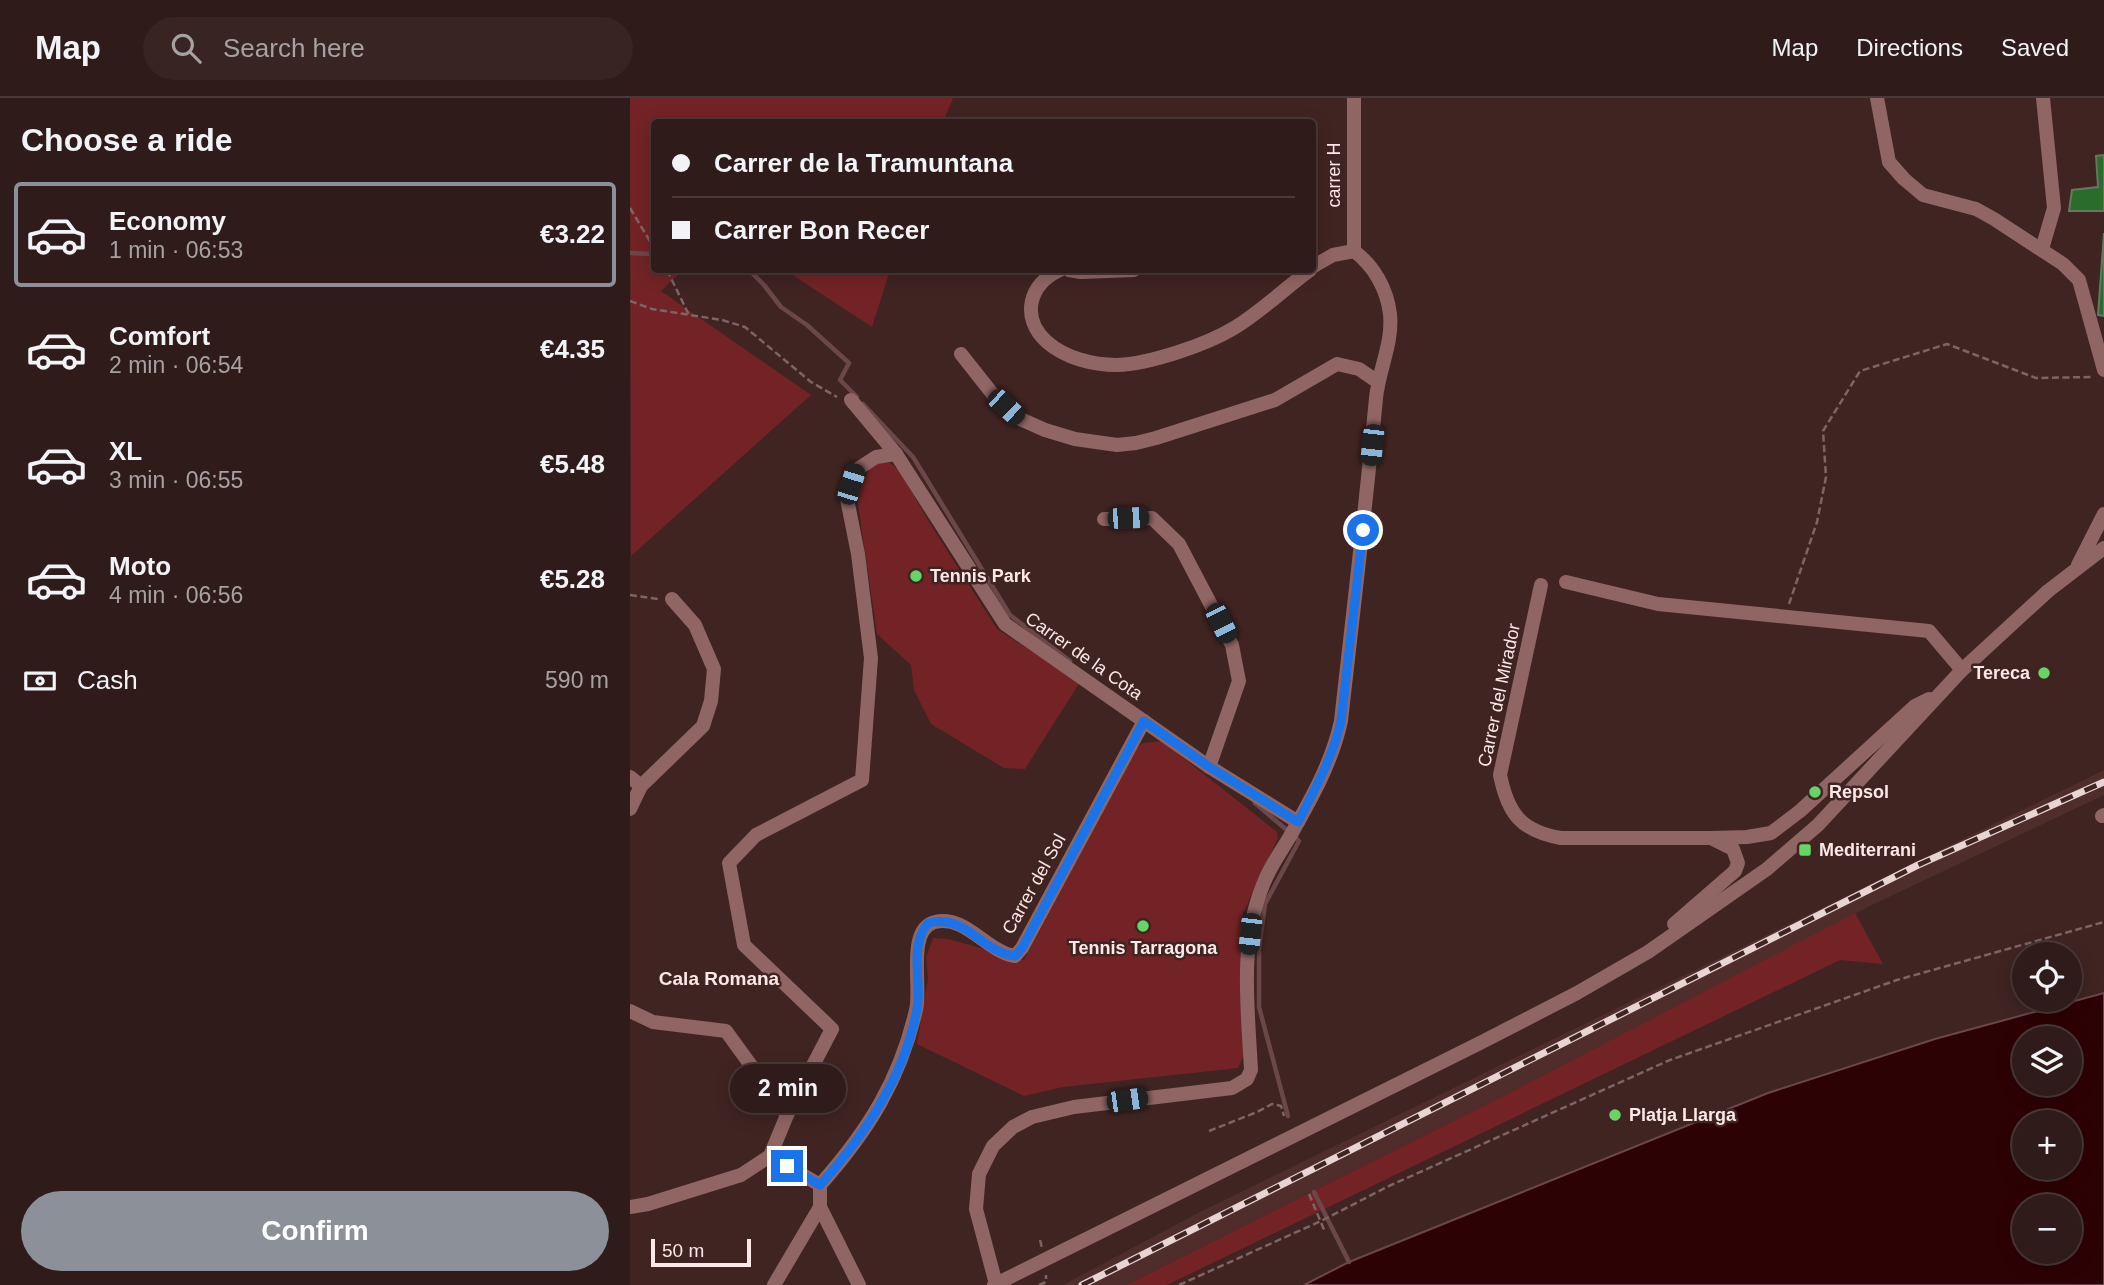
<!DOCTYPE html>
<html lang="en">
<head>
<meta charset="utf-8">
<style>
  body { margin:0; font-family:Helvetica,sans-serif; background:#372423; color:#f1f3f6; height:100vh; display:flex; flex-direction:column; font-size:26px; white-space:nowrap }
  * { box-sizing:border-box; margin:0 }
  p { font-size:23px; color:#a7a1a2 }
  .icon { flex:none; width:38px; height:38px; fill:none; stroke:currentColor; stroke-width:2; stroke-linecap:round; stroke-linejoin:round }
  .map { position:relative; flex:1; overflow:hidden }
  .drawer { display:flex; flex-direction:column; background:#2f1b1a; width:630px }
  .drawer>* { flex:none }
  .banner { position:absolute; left:21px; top:21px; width:665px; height:154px; border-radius:7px; box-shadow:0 4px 18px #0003,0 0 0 2px #4a3939; display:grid; align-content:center; height:154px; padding:0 21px; background:#2f1b1a }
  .fabs { position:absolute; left:1382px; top:844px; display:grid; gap:14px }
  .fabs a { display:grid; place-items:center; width:70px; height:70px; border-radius:50%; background:#2f1b1a; box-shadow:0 4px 18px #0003,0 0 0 2px #4a3939; font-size:35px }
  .scale { position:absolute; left:21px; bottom:18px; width:100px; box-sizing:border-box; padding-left:7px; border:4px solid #fbe8e7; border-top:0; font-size:19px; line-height:24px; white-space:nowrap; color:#fbe8e7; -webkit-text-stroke:5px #3f2422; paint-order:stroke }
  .end { position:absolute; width:32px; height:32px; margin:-16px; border:9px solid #1a73e8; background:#fff; box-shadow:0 0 0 4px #fff }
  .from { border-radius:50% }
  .bubble { position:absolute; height:49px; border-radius:24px; background:#2f1b1a; box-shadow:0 4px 18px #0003,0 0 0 2px #4a3939; font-size:23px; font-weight:800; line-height:49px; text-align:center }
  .car { position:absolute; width:21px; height:42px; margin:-21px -10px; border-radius:9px; box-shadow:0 0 5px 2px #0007; background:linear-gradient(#222 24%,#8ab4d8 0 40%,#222 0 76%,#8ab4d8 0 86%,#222 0) }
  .banner b { display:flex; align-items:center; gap:24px; height:66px; font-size:26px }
  .banner b+b { border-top:2px solid #4a3939 }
  .banner i { width:18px; height:18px; background:#f1f3f6 }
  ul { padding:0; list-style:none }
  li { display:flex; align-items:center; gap:21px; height:105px; margin:0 14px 10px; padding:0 7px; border:4px solid transparent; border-radius:7px }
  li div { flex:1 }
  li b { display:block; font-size:26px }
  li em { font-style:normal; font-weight:800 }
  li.selected { border-color:#8c9099 }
  li>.icon { width:63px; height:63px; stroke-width:1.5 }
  h2 { padding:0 21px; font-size:32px; line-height:84px }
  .pay { display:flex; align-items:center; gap:18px; height:77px; padding:0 21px; font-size:26px }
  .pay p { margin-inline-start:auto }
  .action { display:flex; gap:14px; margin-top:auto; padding:14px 21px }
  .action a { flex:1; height:80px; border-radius:42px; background:#8c9099; color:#fff; font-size:28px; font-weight:800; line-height:80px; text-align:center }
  header { display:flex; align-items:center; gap:42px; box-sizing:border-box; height:98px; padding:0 35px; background:#2f1b1a; border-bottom:2px solid #4a3939 }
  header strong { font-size:33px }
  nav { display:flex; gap:38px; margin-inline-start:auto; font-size:24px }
  .search { width:490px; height:63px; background:#372423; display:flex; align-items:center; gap:18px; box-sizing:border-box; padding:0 24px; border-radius:38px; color:#a7a1a2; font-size:26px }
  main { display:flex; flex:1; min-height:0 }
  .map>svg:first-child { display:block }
  .built { fill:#4f2d2b }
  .green { fill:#732326 }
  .water { fill:#2d0205; stroke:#6b4749; stroke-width:2; fill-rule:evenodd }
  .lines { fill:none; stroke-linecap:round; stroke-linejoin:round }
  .stream { stroke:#6b4749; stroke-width:4.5 }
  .building { fill:#2a6d2a; stroke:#637862; stroke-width:2 }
  .path { stroke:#7d6563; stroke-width:2.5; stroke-dasharray:7 3.5; stroke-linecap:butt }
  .minor { stroke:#906664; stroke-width:14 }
  .rail-casing { stroke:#e8d4d3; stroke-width:7 }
  .rail { stroke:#3f2422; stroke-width:4.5; stroke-dasharray:13; stroke-linecap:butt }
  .route { stroke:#1a73e8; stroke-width:9 }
  .poi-dot { fill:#67d466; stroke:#3f2422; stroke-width:2.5 }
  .labels { text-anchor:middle; stroke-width:5; stroke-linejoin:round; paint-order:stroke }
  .street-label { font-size:18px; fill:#fbe8e7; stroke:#3f2422 }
  .poi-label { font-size:18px; font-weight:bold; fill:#fbe8e7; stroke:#3f2422; text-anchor:start }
  .neighbourhood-label { font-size:19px; font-weight:bold; fill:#fbe8e7; stroke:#3f2422 }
</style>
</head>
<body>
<header>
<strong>Map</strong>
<div class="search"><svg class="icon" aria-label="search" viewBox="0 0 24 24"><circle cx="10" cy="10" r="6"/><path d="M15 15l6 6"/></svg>Search here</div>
<nav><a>Map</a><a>Directions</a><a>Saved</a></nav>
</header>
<main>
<section class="drawer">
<h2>Choose a ride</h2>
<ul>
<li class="selected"><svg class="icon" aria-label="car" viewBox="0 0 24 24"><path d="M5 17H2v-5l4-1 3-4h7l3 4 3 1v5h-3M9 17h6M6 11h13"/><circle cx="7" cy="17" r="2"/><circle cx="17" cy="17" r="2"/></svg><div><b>Economy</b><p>1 min · 06:53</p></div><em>€3.22</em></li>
<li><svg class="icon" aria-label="car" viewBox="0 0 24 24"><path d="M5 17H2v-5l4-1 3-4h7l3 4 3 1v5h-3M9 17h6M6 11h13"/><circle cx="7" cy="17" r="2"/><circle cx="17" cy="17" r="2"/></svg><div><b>Comfort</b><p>2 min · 06:54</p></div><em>€4.35</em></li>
<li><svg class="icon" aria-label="car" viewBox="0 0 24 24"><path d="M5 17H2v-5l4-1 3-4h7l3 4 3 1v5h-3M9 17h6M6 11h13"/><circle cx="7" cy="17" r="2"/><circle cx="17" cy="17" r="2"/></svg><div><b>XL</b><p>3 min · 06:55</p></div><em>€5.48</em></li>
<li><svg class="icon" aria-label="car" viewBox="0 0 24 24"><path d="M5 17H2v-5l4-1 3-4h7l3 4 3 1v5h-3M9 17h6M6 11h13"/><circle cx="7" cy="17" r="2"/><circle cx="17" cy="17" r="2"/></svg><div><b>Moto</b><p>4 min · 06:56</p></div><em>€5.28</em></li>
</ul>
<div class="pay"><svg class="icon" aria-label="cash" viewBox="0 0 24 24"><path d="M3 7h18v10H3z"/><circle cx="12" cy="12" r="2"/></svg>Cash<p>590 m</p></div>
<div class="action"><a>Confirm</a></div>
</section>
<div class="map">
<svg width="1474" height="1187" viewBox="0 0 1474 1187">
  <rect width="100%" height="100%" fill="#3f2422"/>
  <path class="built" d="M1474 672V697L1240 808 877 996 496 1187H433L570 1114Z"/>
  <g class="green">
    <path d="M0 0H323L313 24H24V172H53L31 193 181 297 1 458Z"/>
    <path d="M155 172H260L242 229Z"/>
    <path d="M247 365H260L270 373 299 424 367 531 450 584 395 671 374 670 301 626 284 592 281 567 247 536 227 399 239 370Z"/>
    <path d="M532 643 647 734 648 740 613 815 615 954 608 970 433 989 394 998 287 946 298 880 296 859 303 840 318 841 394 862 507 650 513 645Z"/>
    <path d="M1225 815 1253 866 1210 862 537 1187H496L877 996Z"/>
  </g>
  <path class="water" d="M1474 895V1187H674L719 1164 1138 995 1305 941ZM1395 940H1440V985H1395ZM1395 1024H1440V1069H1395ZM1395 1108H1440V1153H1395Z"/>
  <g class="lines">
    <g class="stream">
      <path d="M0 155 24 156"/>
      <path d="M119 172 134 187 151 209 177 227 219 265 210 282 227 299"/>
      <path d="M233 306 283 359 380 517 440 563"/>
      <path d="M625 705 658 733"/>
      <path d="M658 1018 629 909V852L635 806 669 743 665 739"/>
      <path d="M684 1094 719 1164"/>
    </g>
  </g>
  <g class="building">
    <path d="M1474 57V113H1439L1442 92 1468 89 1466 58Z"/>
    <path d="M1474 135V218L1468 217Z"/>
  </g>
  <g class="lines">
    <g class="path">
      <path d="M0 110 24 150"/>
      <path d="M37 172 59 217"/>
      <path d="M0 203 22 211 92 222 115 229 181 284 207 299"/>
      <path d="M0 497 28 501"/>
      <path d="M1159 506 1187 424 1196 379 1193 333 1230 273 1317 246 1406 280 1464 279"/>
      <path d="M579 1033 627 1014 642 1006 651 1008 654 1018"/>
      <path d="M679 1096 695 1134"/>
      <path d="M410 1142 412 1150"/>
      <path d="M409 1187 416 1184V1177"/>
      <path d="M549 1187 691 1123 759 1088 1040 962 1267 882 1474 824"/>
    </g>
    <g class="minor">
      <path d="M724 0V153"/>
      <path d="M1247 0 1259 64 1274 81 1293 97 1346 111 1364 121 1433 166 1449 182 1474 272"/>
      <path d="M1412 151 1424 110 1413 0"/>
      <path d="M430 172C399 185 390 220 417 244 435 260 463 267 487 267 519 266 576 247 604 230 631 214 655 190 680 172"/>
      <path d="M439 172 451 174 504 172"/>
      <path d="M331 256 365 299 388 320 415 332 445 341 487 347 506 345 526 340 645 302 707 266 729 271 748 284"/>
      <path d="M221 302 266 356 375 526 578 668 668 724"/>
      <path d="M474 421 522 420 549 446 602 547 609 583 579 669"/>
      <path d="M1448 467 1474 416"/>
      <path d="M936 484 1028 506 1299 533 1332 572"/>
      <path d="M911 487 870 677C878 716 891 733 931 740H1082L1117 739 1141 735 1170 713 1285 608 1299 601"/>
      <path d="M0 679 11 688 0 711"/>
      <path d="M11 688 73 628 81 603 84 571 65 527 42 501"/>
      <path d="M1472 718 1474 717"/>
      <path d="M1044 826 1105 773 1108 765 1103 751 1083 741"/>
      <path d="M0 913 23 924 96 933 157 1017"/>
      <path d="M140 1058 157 1017 202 931 114 847 99 765 126 737 232 682 241 560 228 456 217 401 226 372 246 359 266 356"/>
      <path d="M140 1058 190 1087"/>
      <path d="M0 1109 18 1106 111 1077 140 1058"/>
      <path d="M190 1109 229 1187"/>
      <path d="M366 1186 346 1111 349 1076 363 1048 383 1029 402 1019 444 1009 602 990 617 981 621 972C618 911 609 845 633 787 639 770 650 755 659 740 680 703 702 665 711 623 723 515 736 407 746 300 749 271 763 245 760 216 757 191 744 168 724 153L703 157 682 169"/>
      <path d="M144 1187 190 1109V1087C238 1033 270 982 286 912 292 890 276 831 305 824 335 816 357 854 385 858L392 850 514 623"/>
      <path d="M364 1187 850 945 947 895 1018 854 1137 771 1188 727 1332 572 1418 493 1474 450"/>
    </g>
    <defs>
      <path id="rail" d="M452 1187 1288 767 1474 684"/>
    </defs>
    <use href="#rail" class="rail-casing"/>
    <use href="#rail" class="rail"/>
  </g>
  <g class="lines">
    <path class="route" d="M157 1068 190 1087C227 1046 260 999 278 946 282 933 287 917 288 903 290 877 280 847 298 825 336 815 351 854 385 858L392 850 514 623 578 668 668 724C685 691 703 659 711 623L733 432"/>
  </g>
  <g class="poi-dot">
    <circle cx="286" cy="478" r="7"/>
    <circle cx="1414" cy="575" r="7"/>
    <circle cx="1185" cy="694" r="7"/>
    <rect x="1168" y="745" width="14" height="14" rx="3.5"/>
    <circle cx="513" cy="828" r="7"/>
    <circle cx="985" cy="1017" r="7"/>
  </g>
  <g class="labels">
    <g class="street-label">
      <text transform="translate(704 77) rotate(-90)" y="6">carrer H</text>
      <text transform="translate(454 558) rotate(35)" y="6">Carrer de la Cota</text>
      <text transform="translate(869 597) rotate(-78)" y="6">Carrer del Mirador</text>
      <text transform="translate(404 786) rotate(-61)" y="6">Carrer del Sol</text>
    </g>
    <g class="poi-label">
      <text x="300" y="484">Tennis Park</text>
      <text x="1400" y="581" text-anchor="end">Tereca</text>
      <text x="1199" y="700">Repsol</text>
      <text x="1189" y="758">Mediterrani</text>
      <text x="513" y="856" text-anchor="middle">Tennis Tarragona</text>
      <text x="999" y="1023">Platja Llarga</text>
    </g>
    <g class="neighbourhood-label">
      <text x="89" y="887">Cala Romana</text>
    </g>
  </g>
</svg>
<div class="fabs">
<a><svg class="icon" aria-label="locate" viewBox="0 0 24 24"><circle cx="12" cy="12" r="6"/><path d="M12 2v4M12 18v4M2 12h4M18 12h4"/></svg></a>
<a><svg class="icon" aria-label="layers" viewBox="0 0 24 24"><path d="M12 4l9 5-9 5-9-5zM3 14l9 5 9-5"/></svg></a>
<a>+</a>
<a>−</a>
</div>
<div class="scale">50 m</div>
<i class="end from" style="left:733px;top:432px"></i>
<i class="end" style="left:157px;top:1068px"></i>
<div class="bubble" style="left:100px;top:966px;width:116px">2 min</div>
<i class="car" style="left:376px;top:309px;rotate:133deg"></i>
<i class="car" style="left:742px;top:347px;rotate:186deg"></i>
<i class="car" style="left:221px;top:386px;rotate:17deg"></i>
<i class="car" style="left:498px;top:420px;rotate:88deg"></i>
<i class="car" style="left:591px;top:525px;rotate:153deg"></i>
<i class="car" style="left:620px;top:836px;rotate:186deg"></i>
<i class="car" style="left:497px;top:1002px;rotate:82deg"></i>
<div class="banner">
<b><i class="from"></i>Carrer de la Tramuntana</b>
<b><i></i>Carrer Bon Recer</b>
</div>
</div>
</main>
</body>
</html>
